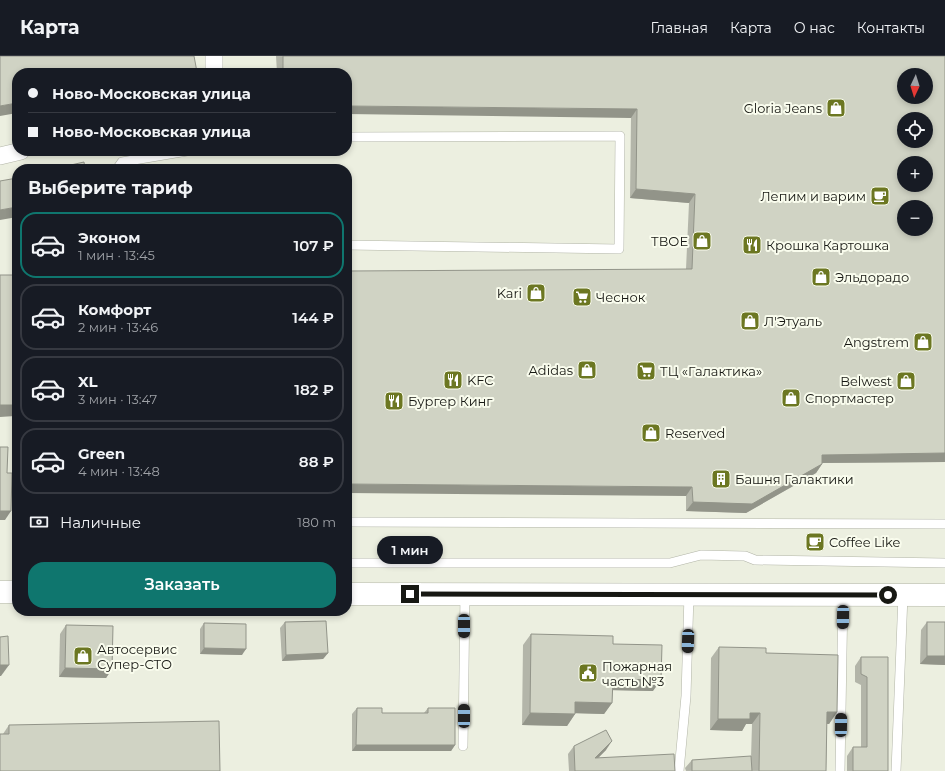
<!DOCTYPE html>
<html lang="ru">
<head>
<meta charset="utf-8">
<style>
  body { margin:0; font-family:Montserrat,sans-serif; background:#20242c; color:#f1f3f6; height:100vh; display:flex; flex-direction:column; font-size:15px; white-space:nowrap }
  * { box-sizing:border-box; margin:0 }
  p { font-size:13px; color:#9ea1a6 }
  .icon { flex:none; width:22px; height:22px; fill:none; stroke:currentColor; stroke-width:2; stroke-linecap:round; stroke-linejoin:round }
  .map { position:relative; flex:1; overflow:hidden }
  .panel { position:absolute; left:12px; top:108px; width:340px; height:452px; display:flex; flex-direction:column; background:#171b24; border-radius:16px; box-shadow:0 2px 6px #0003 }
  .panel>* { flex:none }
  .banner { position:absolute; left:12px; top:12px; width:340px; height:88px; border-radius:16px; box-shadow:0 2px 6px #0003; display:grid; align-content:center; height:88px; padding:0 16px; background:#171b24 }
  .needle { width:26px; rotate:184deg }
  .buttons { position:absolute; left:897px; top:12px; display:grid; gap:8px }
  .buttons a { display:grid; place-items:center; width:36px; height:36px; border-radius:50%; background:#171b24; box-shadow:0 2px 6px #0003; font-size:20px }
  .end { position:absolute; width:18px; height:18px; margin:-9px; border:5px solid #171813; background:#fff; box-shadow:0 0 0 2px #fff }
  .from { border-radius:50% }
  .bubble { position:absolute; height:28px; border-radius:14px; background:#171b24; box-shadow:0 2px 6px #0003; font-size:13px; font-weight:600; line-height:28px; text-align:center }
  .car { position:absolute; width:12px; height:24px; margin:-12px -6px; border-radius:5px; box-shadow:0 0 3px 1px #0007; background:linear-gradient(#222 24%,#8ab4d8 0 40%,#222 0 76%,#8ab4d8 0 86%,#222 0) }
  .banner b { display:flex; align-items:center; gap:14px; height:38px; font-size:15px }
  .banner b+b { border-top:1px solid #363941 }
  .banner i { width:10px; height:10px; background:#f1f3f6 }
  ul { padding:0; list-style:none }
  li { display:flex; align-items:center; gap:12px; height:66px; margin:0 8px 6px; padding:0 8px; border:2px solid #363941; border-radius:16px }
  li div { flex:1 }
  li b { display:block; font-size:15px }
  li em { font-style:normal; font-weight:600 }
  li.selected { border-color:#0f766e }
  li>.icon { width:36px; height:36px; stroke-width:1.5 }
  h2 { padding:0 16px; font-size:18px; line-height:48px }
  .pay { display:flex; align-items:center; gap:10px; height:44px; padding:0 16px; font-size:15px }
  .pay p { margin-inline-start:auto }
  .primary-button { display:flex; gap:8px; margin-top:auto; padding:8px 16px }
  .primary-button a { flex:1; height:46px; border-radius:16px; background:#0f766e; color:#fff; font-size:16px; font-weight:600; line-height:46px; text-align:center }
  header { display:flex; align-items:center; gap:24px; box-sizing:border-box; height:56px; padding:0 20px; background:#171b24; border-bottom:1px solid #363941 }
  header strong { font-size:19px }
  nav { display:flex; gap:22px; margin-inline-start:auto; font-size:14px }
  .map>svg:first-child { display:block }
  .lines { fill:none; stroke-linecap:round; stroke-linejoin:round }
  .service-casing { stroke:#b2b5a7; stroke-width:10 }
  .minor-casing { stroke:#b2b5a7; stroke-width:18 }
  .tertiary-casing { stroke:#b2b5a7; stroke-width:23 }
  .service { stroke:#fff; stroke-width:9 }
  .minor { stroke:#fff; stroke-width:17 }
  .tertiary { stroke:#fff; stroke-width:22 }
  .wall { fill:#b3b5a9 }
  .shaded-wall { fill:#929489 }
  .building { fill:#d0d3c4; stroke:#929489; fill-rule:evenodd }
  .route { stroke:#171813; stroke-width:5 }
  .labels { text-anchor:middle; stroke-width:4; stroke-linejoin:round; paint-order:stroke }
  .poi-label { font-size:13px; fill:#171813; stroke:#f9fced; text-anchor:start }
</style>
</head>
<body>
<header>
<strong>Карта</strong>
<nav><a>Главная</a><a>Карта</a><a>О нас</a><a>Контакты</a></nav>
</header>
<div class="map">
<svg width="945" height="715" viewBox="0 0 945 715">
  <rect width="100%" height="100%" fill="#ecefe0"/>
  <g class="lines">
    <defs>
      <g id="service">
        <path d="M347 81 620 80 619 193 347 189"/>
        <path d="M117 113 122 106 187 95"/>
        <path d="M347 466 945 468"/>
        <path d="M347 507H670L701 499 745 500 755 504 945 507"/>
        <path d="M463 690 465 537"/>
        <path d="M679 715 686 640 689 538"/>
        <path d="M840 715 843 538"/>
        <path d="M896 715 903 539"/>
      </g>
      <g id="minor">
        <path d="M214 0V17"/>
        <path d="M0 100 21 95"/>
      </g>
      <g id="tertiary">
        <path d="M0 536H17"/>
        <path d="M347 538 945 539"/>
      </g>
    </defs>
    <use href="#service" class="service-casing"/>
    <use href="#minor" class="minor-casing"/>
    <use href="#tertiary" class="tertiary-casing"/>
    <use href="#service" class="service"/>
    <use href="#minor" class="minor"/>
    <use href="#tertiary" class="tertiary"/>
  </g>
  <g class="wall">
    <path d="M276 0H945V406L822 407V408L816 417 746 457 686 455V213L689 147 630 142 631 62 347 17H277Z"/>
    <path d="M285 566 328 597 323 603 282 605 280 572Z"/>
    <path d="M927 566H945V609L920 608 921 574Z"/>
    <path d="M204 567 242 599 200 598V573Z"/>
    <path d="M66 569 112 613 106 622 59 621 60 578Z"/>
    <path d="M531 578 613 588 653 635 613 634 612 647 604 658 575 657V658L567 670 522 669 523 589Z"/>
    <path d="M719 591 766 597 837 656 829 668H827L826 715H686L685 712 692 704 751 702 752 668H746L742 675 710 674 711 602Z"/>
    <path d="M861 601H888V715H847V700L853 691H861V629L855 626V610Z"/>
    <path d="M357 652 382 657H424L428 652 455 689 451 695H352V658Z"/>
    <path d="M9 669 220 715 3 678Z"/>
    <path d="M574 690 606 694 598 702 675 715H569L568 698Z"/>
  </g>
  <g class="shaded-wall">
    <path d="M17 47V57L0 60V50Z"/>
    <path d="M347 50 637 53 631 62 347 58Z"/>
    <path d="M636 133 695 138 689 147 630 142Z"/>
    <path d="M17 151V161L0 164V154Z"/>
    <path d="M0 349H17V357L15 360 0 361Z"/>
    <path d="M945 397V406L816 407 822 399Z"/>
    <path d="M822 408 816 417 746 457 686 455 693 446Z"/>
    <path d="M347 428 692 431 686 440 347 437Z"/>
    <path d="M0 455H11L5 464H0Z"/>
    <path d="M204 592 246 593 242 599 200 598Z"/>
    <path d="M328 597 323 603 282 605 286 599Z"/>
    <path d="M927 600H945V609L920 608Z"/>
    <path d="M0 609H9L1 620H0Z"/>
    <path d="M65 612 112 613 106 622 59 621Z"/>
    <path d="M613 623 661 624 653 635 605 634Z"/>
    <path d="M575 646 612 647 604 658 568 657Z"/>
    <path d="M827 656H837L829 668 819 667Z"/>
    <path d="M530 657 575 658 567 670 522 669Z"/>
    <path d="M750 657H760L752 668H746L742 675 710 674 718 663Z"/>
    <path d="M612 685 606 694 589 711 595 702Z"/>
    <path d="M356 689H455L451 695H352Z"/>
  </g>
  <g class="building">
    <path d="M0 0H194L197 16 188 17H17V47L0 50Z"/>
    <path d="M283 0H945V397L822 399V408L752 448 693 446 692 431 347 428V215L692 213 695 138 636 133 637 53 347 50V17H283ZM904 19H926V41H904ZM904 63H926V85H904ZM904 107H926V129H904ZM904 151H926V173H904Z"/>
    <path d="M84 106 85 113H62V111Z"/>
    <path d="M17 122V151L0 154V125Z"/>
    <rect x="0" y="219" width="17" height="130"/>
    <path d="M0 391H8L7 417H12L11 455H0Z"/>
    <path d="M326 565 328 597 286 599 285 566Z"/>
    <rect x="927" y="566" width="18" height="34"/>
    <path d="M204 567 246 568V593L204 592Z"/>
    <path d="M66 569 113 570 112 613 65 612Z"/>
    <path d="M531 578 613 580V588L662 589 661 624 613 623 612 647 575 646V658L530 657Z"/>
    <path d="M8 580 9 609H0V581Z"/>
    <path d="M719 591 766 592V597L838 599 837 656H827L826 715H759L760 657H750V663H718Z"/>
    <path d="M861 601H888V715H853V691H867V621L861 618Z"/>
    <path d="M357 652H382V657H428V652H455V689H356Z"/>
    <path d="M219 665 220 715H0V678H9V669Z"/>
    <path d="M606 674 612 685 595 702 674 698 675 715H575L574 690Z"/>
    <path d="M751 700 752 715H692V704Z"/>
  </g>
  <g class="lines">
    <path class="route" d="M410 538 888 539"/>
  </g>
  <defs>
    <symbol id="shop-square" viewBox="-11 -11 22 22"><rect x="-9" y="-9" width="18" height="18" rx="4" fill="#6c7722" stroke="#f9fced"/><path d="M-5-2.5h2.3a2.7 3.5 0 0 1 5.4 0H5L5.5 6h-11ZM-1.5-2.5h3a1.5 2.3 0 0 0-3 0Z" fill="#fff"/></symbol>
    <symbol id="cafe-square" viewBox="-11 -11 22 22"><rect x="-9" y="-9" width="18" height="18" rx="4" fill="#6c7722" stroke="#f9fced"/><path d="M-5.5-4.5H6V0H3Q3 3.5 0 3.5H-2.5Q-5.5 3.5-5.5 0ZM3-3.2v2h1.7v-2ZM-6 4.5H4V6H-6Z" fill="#fff"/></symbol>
    <symbol id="restaurant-square" viewBox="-11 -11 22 22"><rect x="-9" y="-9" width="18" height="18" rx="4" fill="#6c7722" stroke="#f9fced"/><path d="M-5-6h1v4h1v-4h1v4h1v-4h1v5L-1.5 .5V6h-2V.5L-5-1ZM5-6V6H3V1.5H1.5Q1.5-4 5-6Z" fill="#fff"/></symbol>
    <symbol id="supermarket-square" viewBox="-11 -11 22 22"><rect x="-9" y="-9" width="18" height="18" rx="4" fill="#6c7722" stroke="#f9fced"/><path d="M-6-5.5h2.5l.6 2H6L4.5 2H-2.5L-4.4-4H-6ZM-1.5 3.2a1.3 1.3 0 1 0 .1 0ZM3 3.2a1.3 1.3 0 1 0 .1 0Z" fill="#fff"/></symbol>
    <symbol id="building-square" viewBox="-11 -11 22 22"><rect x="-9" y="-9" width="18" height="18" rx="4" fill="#6c7722" stroke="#f9fced"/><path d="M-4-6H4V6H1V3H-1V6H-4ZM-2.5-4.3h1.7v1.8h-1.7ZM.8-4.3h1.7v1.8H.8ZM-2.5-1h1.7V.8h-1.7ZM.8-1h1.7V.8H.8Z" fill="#fff"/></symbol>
    <symbol id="civic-square" viewBox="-11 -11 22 22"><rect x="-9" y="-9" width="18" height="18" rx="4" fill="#6c7722" stroke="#f9fced"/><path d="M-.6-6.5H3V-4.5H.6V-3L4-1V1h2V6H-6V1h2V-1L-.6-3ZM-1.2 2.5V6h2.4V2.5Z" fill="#fff"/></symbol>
  </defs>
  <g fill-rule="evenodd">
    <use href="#shop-square" x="825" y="41" width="22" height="22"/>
    <use href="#cafe-square" x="869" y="129" width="22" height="22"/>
    <use href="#shop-square" x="691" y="174" width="22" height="22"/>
    <use href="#restaurant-square" x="741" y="178" width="22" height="22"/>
    <use href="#shop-square" x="810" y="210" width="22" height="22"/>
    <use href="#shop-square" x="525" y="226" width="22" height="22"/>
    <use href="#supermarket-square" x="571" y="230" width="22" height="22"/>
    <use href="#shop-square" x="739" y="254" width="22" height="22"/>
    <use href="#shop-square" x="912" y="275" width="22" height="22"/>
    <use href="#shop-square" x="576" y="303" width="22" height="22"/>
    <use href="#supermarket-square" x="635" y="304" width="22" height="22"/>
    <use href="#restaurant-square" x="442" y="313" width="22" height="22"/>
    <use href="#shop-square" x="895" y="314" width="22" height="22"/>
    <use href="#shop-square" x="780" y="331" width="22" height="22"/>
    <use href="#restaurant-square" x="383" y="334" width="22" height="22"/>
    <use href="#shop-square" x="640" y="366" width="22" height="22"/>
    <use href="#building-square" x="710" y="412" width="22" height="22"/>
    <use href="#cafe-square" x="804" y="475" width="22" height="22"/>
    <use href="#shop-square" x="72" y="589" width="22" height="22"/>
    <use href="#civic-square" x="577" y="606" width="22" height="22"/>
  </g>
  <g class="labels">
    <g class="poi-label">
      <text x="822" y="57" text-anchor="end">Gloria Jeans</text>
      <text x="866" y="145" text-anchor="end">Лепим и варим</text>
      <text x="688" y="190" text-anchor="end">ТВОЕ</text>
      <text x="766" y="194">Крошка Картошка</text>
      <text x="835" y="226">Эльдорадо</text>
      <text x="522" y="242" text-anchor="end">Kari</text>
      <text x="596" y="246">Чеснок</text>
      <text x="764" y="270">Л'Этуаль</text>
      <text x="909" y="291" text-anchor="end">Angstrem</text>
      <text x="573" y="319" text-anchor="end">Adidas</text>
      <text x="660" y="320">ТЦ «Галактика»</text>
      <text x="467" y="329">KFC</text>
      <text x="892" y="330" text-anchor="end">Belwest</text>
      <text x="805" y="347">Спортмастер</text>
      <text x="408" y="350">Бургер Кинг</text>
      <text x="665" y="382">Reserved</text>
      <text x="735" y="428">Башня Галактики</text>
      <text x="829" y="491">Coffee Like</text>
      <text x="97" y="598">Автосервис<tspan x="97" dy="15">Супер-СТО</tspan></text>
      <text x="602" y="615">Пожарная<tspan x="602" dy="15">часть №3</tspan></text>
    </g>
  </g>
</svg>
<div class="buttons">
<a><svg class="needle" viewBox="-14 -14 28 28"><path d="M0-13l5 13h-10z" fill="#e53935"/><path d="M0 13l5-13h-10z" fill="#9ea1a6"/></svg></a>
<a><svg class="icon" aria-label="locate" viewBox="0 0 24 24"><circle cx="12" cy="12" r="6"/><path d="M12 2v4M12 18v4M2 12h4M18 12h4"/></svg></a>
<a>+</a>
<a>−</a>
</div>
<i class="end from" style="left:888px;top:539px"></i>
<i class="end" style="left:410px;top:538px"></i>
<div class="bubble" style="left:377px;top:480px;width:66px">1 мин</div>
<i class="car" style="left:843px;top:561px;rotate:181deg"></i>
<i class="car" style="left:464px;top:570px;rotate:180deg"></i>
<i class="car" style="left:688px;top:585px;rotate:182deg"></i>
<i class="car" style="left:464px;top:660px;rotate:0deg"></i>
<i class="car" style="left:841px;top:669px;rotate:1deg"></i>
<div class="banner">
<b><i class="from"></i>Ново-Московская улица</b>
<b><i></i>Ново-Московская улица</b>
</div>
<section class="panel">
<h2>Выберите тариф</h2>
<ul>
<li class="selected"><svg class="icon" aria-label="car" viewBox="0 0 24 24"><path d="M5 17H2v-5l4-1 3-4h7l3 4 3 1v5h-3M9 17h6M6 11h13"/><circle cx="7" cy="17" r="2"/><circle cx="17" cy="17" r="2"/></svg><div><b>Эконом</b><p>1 мин · 13:45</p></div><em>107 ₽</em></li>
<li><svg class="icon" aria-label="car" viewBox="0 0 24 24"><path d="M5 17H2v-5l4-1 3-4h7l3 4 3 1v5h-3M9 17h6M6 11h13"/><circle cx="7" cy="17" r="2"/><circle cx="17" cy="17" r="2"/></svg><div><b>Комфорт</b><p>2 мин · 13:46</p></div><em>144 ₽</em></li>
<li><svg class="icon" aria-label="car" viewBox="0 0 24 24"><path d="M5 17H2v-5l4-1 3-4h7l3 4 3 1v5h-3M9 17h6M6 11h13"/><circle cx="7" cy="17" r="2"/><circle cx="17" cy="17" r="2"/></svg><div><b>XL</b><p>3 мин · 13:47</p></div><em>182 ₽</em></li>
<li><svg class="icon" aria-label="car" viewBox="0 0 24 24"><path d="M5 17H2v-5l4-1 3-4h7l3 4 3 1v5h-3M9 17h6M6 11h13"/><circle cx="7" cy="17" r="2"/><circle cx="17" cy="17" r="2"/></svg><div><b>Green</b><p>4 мин · 13:48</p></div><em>88 ₽</em></li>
</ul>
<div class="pay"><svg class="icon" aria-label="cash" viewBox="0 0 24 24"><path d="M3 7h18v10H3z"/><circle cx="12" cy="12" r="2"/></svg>Наличные<p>180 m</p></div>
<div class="primary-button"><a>Заказать</a></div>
</section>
</div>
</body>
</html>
